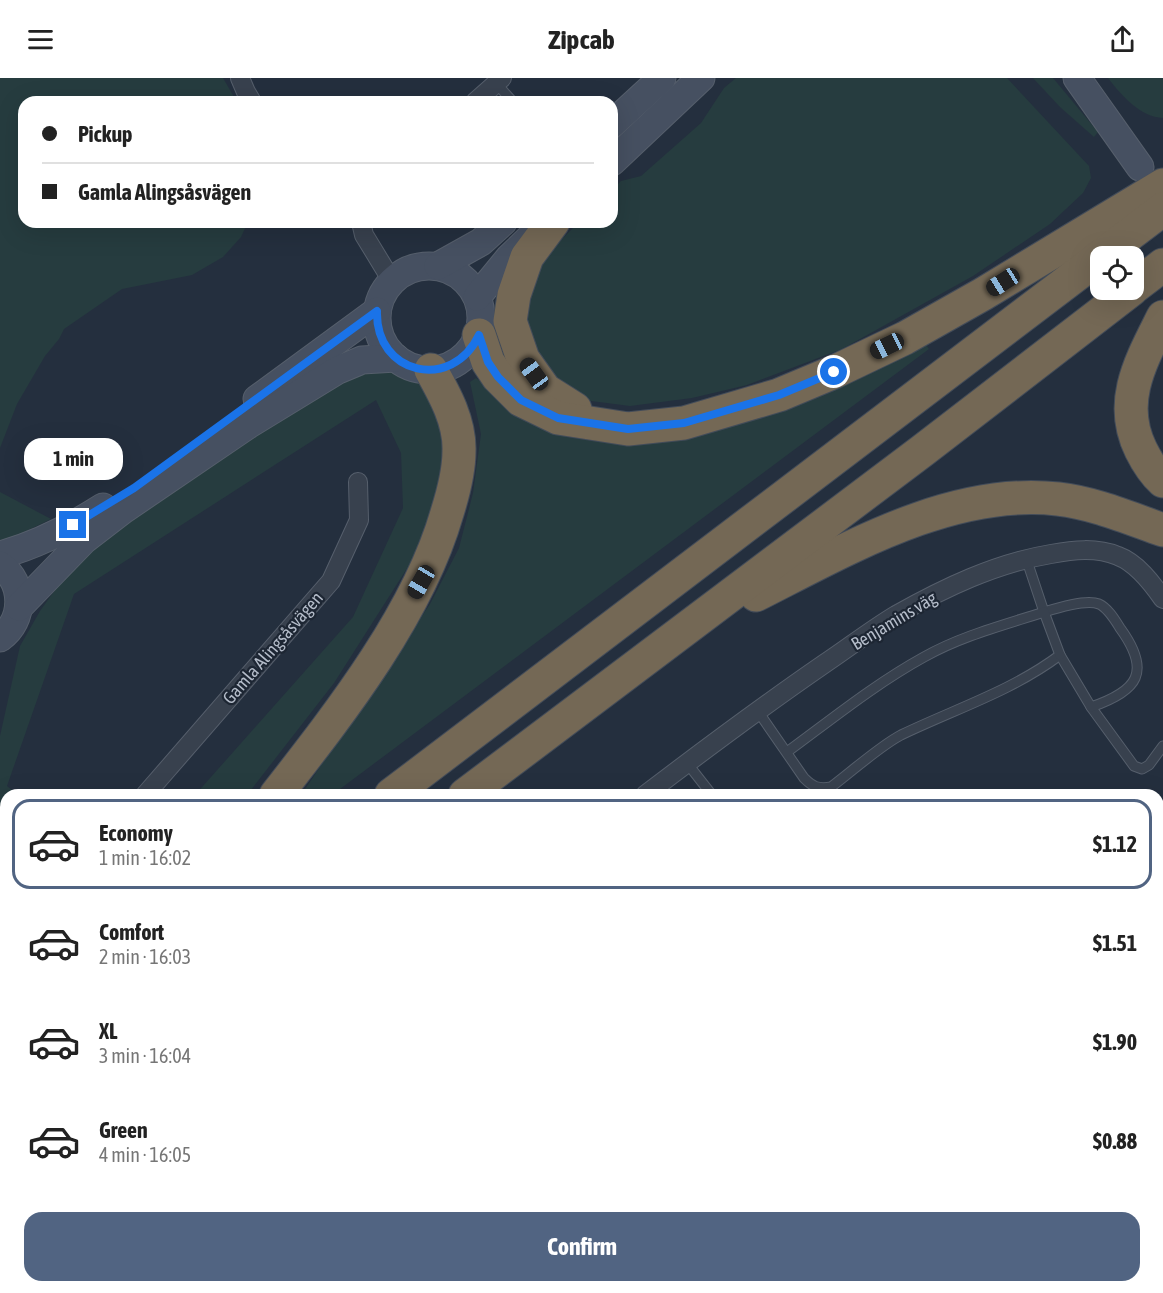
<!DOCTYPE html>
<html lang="en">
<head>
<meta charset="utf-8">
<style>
  body { margin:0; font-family:"Asap Condensed",sans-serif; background:#f6f6f6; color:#222; height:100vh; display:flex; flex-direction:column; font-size:22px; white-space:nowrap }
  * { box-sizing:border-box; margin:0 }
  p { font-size:20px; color:#767676 }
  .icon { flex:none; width:33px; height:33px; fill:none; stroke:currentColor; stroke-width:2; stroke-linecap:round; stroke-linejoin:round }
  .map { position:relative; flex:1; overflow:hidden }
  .details { position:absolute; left:0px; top:711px; width:1164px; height:504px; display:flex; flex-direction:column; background:#fff; border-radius:18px 18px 0 0; box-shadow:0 6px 24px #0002 }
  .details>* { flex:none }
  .top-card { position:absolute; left:18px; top:18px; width:600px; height:132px; border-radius:18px; box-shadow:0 6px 24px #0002; display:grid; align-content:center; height:132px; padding:0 24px; background:#fff }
  .fabs { position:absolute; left:1090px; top:168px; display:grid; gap:12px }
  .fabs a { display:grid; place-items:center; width:54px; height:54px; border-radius:12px; background:#fff; box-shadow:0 6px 24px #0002; font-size:30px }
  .end { position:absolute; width:27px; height:27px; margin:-14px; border:8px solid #1a73e8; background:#fff; box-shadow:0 0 0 3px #fff }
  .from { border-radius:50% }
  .bubble { position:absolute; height:42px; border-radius:18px; background:#fff; box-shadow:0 6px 24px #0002; font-size:20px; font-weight:700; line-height:42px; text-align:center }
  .car { position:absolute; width:18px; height:36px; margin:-18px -9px; border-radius:8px; box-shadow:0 0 4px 2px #0007; background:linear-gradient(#222 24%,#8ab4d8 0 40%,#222 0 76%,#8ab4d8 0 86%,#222 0) }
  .top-card b { display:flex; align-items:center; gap:21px; height:57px; font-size:22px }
  .top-card b+b { border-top:2px solid #e0e0e0 }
  .top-card i { width:15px; height:15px; background:#222 }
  ul { padding:10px 0 0; list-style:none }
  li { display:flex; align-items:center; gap:18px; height:90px; margin:0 12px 9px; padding:0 12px; border:3px solid transparent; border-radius:18px }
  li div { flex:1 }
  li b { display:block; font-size:22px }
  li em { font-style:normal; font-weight:700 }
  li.current { border-color:#516482 }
  li>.icon { width:54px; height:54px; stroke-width:1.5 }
  .action { display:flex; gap:12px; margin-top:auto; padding:12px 24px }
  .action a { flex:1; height:69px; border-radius:18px; background:#516482; color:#fff; font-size:24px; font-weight:700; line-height:69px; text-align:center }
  header { display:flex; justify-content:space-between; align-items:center; height:78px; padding:0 24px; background:#fff; font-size:27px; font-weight:700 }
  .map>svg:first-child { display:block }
  .green { fill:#263c3f }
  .water { fill:#394c67 }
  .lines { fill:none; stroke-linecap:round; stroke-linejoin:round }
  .lane-casing { stroke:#565f6c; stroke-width:11 }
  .street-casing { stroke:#565f6c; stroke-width:20 }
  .secondary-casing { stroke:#565f6c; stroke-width:29 }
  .highway-casing { stroke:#434c59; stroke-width:35 }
  .lane { stroke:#38414e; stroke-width:9 }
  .street { stroke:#38414e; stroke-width:18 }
  .secondary { stroke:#465061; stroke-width:27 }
  .highway { stroke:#746855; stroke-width:33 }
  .route { stroke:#1a73e8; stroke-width:8 }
  .labels { text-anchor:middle; stroke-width:4.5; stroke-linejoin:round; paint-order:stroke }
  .street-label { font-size:18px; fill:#b4bcc9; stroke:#1d2633 }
</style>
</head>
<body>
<header><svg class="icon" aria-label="menu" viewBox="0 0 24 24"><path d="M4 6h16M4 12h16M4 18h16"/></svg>Zipcab<svg class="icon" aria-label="share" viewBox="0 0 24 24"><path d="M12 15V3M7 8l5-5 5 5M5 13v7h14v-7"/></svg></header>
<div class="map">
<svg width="1163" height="1215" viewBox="0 0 1163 1215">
  <rect width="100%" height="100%" fill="#242f3e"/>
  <g class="green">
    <path d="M0 0H223L237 24H24V144H248L241 159 223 179 192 197 122 211 64 251 59 261 45 278 17 326 0 370Z"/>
    <path d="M736 0H1007L1089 88 1091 100 1083 115 1050 146 973 198 842 271 747 307 692 320 630 328 568 320 540 292 522 236 536 187 579 144H612V112L621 103 641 98 701 45 724 10Z"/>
    <path d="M1033 0H1053L1098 54 1094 59 1060 29Z"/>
    <path d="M1108 0H1163V40C1140 39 1121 17 1108 0Z"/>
    <path d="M926 267 929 271 332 717H301L430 526 459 470 473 415 481 356 470 304 476 300 520 334 567 359 615 366 675 361 750 343Z"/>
    <path d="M362 292H391L410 299 427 309 436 328 443 372 435 427 413 481 334 605 247 717H195L353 539 403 430 401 375 376 322 74 516 7 708 18 717H6V760L0 748V658L20 568 40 533 75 484 223 374Z"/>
    <path d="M0 414 51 441 12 460 0 462Z"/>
    <path d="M1163 730V898L1158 907V735Z"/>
    <path d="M6 857V951L0 956V859Z"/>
    <path d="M1163 1110V1215H1129L1131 1209H1158V1128Z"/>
    <path d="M833 1209H1064L1062 1215H825Z"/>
  </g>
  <g class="water">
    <path d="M1163 898V1110L1158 1128V907Z"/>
    <path d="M1064 1209H1131L1129 1215H1062Z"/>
  </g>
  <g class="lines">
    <defs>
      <g id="lane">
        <path d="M496 5 513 24"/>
        <path d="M1091 629 1134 688 1142 691 1149 687 1163 668"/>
        <path d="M757 632 804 700C813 709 818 711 831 709 851 694 880 668 901 657 955 631 1012 613 1060 577L1091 629C1138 613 1152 594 1120 550 1115 542 1108 530 1099 526 1086 521 1057 530 1044 534L1026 480"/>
        <path d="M787 674C832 641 875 606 924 579 961 558 1004 547 1044 534L1060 577"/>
        <path d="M687 685 712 717"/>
        <path d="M0 825 6 813"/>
        <path d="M363 1209 368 1215"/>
      </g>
      <g id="street">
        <path d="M240 0 246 14 252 24"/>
        <path d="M475 24 502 0"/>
        <path d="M361 144 364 157 392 203"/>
        <path d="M145 717 331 503 359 442 358 404"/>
        <path d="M645 717C704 672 763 628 824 586 848 570 871 552 896 537 944 510 996 485 1051 476 1073 472 1096 469 1118 478 1137 485 1152 505 1163 521"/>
        <path d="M0 783 6 793"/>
      </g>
      <g id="secondary">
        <path d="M1077 0 1140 89"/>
        <path d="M612 46 662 0"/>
        <path d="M612 84 701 0"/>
        <circle cx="429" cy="240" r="52"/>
        <path d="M438 188 481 164 503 144"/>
        <path d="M477 219 509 180 535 155"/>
        <path d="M257 321 377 233"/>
        <path d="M0 477C37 467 70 450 103 429"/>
        <path d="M0 487C25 505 25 542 0 560"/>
        <path d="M19 529 84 462 123 432 248 347 338 292 362 282 396 280"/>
      </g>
      <g id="highway">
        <path d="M553 144 527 179 514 217 510 243 523 281 545 312 575 331"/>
        <path d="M1134 209 1163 187"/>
        <path d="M1163 239C1141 283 1117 324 1141 372 1147 384 1153 394 1163 403"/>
        <path d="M479 257 488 284 498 299 521 322 558 340 628 351 684 345 779 317 834 294 905 260 983 216 1163 107"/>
        <path d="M756 517C847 471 952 409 1058 421 1094 425 1129 440 1163 452"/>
        <path d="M276 717C340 635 418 536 447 435 453 416 459 394 459 373 460 344 445 317 431 292"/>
        <path d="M391 717 1163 131"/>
        <path d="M465 717 922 373 1131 212"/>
        <path d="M0 1008 6 1002"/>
        <path d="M0 1075 6 1070"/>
      </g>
    </defs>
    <use href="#lane" class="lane-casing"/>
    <use href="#street" class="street-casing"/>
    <use href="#secondary" class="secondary-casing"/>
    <use href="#highway" class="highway-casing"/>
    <use href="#lane" class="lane"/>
    <use href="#street" class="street"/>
    <use href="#secondary" class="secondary"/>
    <use href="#highway" class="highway"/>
  </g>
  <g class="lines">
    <path class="route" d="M73 447 134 410 377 233C375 297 452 314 479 257L488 284 498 299 521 322 558 340 628 351 684 345 779 317 834 294"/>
  </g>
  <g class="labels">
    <g class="street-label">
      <text transform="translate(894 543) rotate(-31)" y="6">Benjamins väg</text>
      <text transform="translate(273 570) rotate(-49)" y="6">Gamla Alingsåsvägen</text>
    </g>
  </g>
</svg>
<div class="fabs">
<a><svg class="icon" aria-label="locate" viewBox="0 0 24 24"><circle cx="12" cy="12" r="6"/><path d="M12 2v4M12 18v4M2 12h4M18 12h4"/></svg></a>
</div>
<i class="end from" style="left:834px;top:294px"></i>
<i class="end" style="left:73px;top:447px"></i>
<div class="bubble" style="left:24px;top:360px;width:99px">1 min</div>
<i class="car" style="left:1003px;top:204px;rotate:238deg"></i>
<i class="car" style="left:887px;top:268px;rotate:244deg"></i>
<i class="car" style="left:534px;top:296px;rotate:324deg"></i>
<i class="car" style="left:421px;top:504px;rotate:210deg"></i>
<div class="top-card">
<b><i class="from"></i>Pickup</b>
<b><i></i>Gamla Alingsåsvägen</b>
</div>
<section class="details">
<ul>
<li class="current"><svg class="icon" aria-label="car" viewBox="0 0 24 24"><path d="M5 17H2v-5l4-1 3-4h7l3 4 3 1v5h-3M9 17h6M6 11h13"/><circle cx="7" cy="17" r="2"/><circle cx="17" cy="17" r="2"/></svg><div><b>Economy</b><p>1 min · 16:02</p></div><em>$1.12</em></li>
<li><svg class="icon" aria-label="car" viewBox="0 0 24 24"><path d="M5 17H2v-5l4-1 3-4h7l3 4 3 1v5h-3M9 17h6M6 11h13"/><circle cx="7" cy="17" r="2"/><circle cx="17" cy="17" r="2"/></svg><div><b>Comfort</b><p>2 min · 16:03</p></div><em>$1.51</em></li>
<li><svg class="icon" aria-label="car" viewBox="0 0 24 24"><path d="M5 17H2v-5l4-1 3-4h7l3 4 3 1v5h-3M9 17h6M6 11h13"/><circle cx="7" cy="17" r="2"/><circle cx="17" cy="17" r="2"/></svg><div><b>XL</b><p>3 min · 16:04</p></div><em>$1.90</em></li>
<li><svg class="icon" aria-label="car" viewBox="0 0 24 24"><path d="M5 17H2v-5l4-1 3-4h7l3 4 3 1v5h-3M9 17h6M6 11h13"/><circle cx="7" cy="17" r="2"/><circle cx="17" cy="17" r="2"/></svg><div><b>Green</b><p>4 min · 16:05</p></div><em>$0.88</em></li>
</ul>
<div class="action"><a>Confirm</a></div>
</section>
</div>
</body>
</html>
